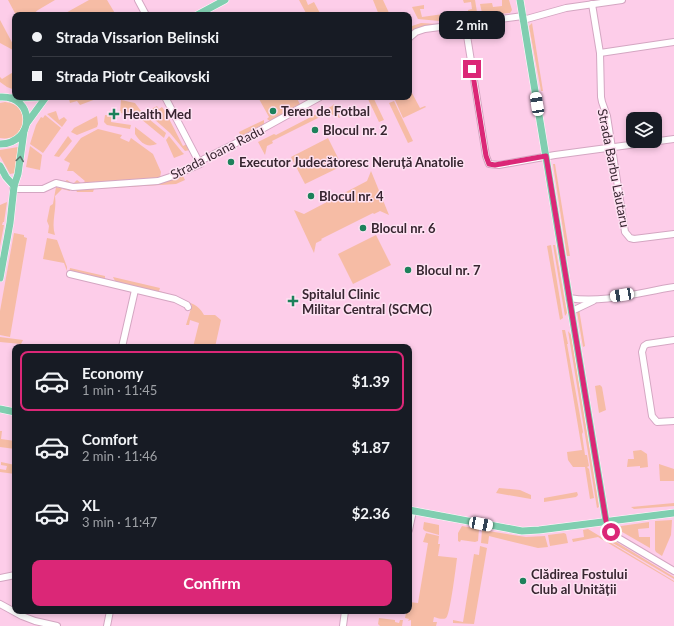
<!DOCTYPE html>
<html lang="en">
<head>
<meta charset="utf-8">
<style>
  body { margin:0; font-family:Lato,sans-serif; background:#242831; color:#f1f3f6; height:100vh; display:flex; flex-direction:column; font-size:15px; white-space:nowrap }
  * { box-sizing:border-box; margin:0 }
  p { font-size:13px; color:#9ea1a6 }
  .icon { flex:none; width:22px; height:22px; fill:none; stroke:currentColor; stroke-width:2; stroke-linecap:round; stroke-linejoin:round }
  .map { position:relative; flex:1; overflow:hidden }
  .sheet { position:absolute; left:12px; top:344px; width:400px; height:270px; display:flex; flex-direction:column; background:#171b24; border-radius:8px; box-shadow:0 2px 6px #0003 }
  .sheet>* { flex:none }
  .guide { position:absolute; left:12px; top:12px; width:400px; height:88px; border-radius:8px; box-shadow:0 2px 6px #0003; display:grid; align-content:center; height:88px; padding:0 20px; background:#171b24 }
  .buttons { position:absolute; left:626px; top:112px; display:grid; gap:8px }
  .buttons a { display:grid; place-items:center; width:36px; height:36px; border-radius:8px; background:#171b24; box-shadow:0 2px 6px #0003; font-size:20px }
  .end { position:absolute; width:18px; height:18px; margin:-9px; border:5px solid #db2777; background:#fff; box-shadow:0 0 0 2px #fff }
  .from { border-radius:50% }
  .bubble { position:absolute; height:28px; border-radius:8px; background:#171b24; box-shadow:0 2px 6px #0003; font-size:13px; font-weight:700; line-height:28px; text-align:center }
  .car { position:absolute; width:12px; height:24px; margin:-12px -6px; border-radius:5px; box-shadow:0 0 3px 1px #0007; background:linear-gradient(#fff 24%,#345 0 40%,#fff 0 76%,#345 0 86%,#fff 0) }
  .guide b { display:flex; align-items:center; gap:14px; height:38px; font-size:15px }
  .guide b+b { border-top:1px solid #363941 }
  .guide i { width:10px; height:10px; background:#f1f3f6 }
  ul { padding:7px 0 0; list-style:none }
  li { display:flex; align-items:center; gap:12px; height:60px; margin:0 8px 6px; padding:0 12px; border:2px solid transparent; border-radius:8px }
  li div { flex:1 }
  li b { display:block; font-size:15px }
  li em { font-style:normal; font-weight:700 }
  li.on { border-color:#db2777 }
  li>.icon { width:36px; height:36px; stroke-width:1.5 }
  .action { display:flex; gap:8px; margin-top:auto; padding:8px 20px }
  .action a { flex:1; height:46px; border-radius:8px; background:#db2777; color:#fff; font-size:16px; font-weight:700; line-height:46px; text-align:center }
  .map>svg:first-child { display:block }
  .green { fill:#f6bca5 }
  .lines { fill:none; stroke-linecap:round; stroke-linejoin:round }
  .minor-casing { stroke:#d4a6c2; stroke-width:8 }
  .major-casing { stroke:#fff; stroke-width:8 }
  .minor { stroke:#fff; stroke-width:6 }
  .major { stroke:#80ceb0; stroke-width:7 }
  .oneway { stroke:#58716a }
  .route { stroke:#db2777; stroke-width:5 }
  .poi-dot { fill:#1d815b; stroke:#fee1f2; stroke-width:1.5 }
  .labels { text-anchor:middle; stroke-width:3; stroke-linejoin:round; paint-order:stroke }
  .poi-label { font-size:13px; font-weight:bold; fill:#372530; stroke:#fee1f2; text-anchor:start }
  .street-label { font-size:13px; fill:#372530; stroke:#fee1f2 }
</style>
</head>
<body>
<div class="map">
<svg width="674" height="626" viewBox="0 0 674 626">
  <rect width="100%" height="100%" fill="#fdcde9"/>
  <g class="green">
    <path d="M8 0H55L38 10 32 15H16Z"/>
    <path d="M89 0H107L116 15H62Z"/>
    <path d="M299 0H306L308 5 314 2 321 15H307Z"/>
    <path d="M373 0H383L390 15H379Z"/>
    <path d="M463 0H475L478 18 469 20 468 10 472 9 471 2 464 3Z"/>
    <path d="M502 0H509L512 10 510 13 484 15 482 13 480 4 492 3 493 7 502 6Z"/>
    <path d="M424 5V9H420L422 17 464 11 466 17 456 18 457 21 450 22 418 19 412 7Z"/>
    <path d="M0 20 15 48V49L13 50 0 43Z"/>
    <path d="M421 23 438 24 428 26 409 35V27Z"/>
    <path d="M532 23 543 91H541L529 26Z"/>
    <path d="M15 71V90L7 87 0 82V77L2 79Z"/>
    <path d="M412 93 420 108 425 106 426 107 403 118 395 100 402 97H409V94Z"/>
    <path d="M73 97H95L96 99 80 105 77 101 70 103 69 99Z"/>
    <path d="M263 97H296L300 104 270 121 267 119 269 117 259 99Z"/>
    <path d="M367 97H373L384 120 379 122Z"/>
    <path d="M121 100 135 103 141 111 138 117 136 115 120 113Z"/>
    <path d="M394 101 413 141 408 143 389 103Z"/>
    <path d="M5 102C32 104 27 143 0 138V103Z"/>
    <path d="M334 104 340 118 331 114 325 117 324 115 272 141 273 143 267 146 265 155 258 142 274 134 276 135 332 106Z"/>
    <path d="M157 106 159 109 162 107 165 111 183 146 187 144 190 150 185 151 170 133 146 112Z"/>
    <path d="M56 111 59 120 64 117 67 120 62 127 47 114Z"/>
    <path d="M45 115 61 128 43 153 30 144 36 125 41 117 43 118Z"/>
    <path d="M105 115 112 116 111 122 131 125 130 129 107 125 104 122Z"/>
    <path d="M144 115 166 133 164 138 141 119Z"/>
    <path d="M97 116 98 124 97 127 77 135 71 132 74 128Z"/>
    <path d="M264 120V124L241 136 239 132 243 130Z"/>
    <path d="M135 127 157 144C146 148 141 143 135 134Z"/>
    <path d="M98 129 122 135 120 138 129 142 131 138 153 154 161 172 160 178 73 185 64 182 67 180 73 184 77 180 82 184 85 181 73 171H67L70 163 64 160 81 138Z"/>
    <path d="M68 136 72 141 59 157 54 156Z"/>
    <path d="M169 136 182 152 184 154 174 158 166 140Z"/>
    <path d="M328 138 342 166 305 184 291 157Z"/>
    <path d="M30 146 42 155 40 170 26 167Z"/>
    <path d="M18 147 19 149 15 173 10 174 0 156V150Z"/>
    <path d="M553 164H555L570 256H567Z"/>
    <path d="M371 171 389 215 380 211 374 214 373 213 321 239 322 240 316 243 314 253 294 210 304 214 367 181Z"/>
    <path d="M183 176 185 180 176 184 94 189 93 192H77L76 190 169 180Z"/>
    <path d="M56 187 70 190V191L62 189 55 196C57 209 51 222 55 235L48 233 49 226 47 221 50 206 53 204Z"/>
    <path d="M7 202 4 222H3L2 225H4L0 246V205Z"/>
    <path d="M14 233 24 235V237L27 238 10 337 0 335V311Z"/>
    <path d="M376 235 391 265 353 284 338 254Z"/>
    <path d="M47 238 57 240 67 267V271L64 263 43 259Z"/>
    <path d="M551 245 563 318 560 320 547 246Z"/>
    <path d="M553 245H555L567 313 565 316Z"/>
    <path d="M70 268 105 276V279L69 272Z"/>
    <path d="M113 277 160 288 159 291 179 297 133 287V285H126L115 281Z"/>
    <path d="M181 300C191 303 198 304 204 315H215L221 320 215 347H193L199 323 190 320 189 325H186L192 305Z"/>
    <path d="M579 309 585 346 583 347 577 312Z"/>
    <path d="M562 330H565L568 344H567L583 432 582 434 585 455H587L589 466 587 467 589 469 594 498 590 499 585 467H573L568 460 567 452 582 450Z"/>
    <path d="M568 331 571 335 599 507 597 508Z"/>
    <path d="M0 337 23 340 21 344 0 342Z"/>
    <path d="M600 385 602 387 606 410 599 413 595 386Z"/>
    <path d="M0 431H2L1 439 15 441V449L0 447Z"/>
    <path d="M641 450 647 454 648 467 640 468V466L627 467 628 459H634L633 451Z"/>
    <path d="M1 462 15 465V474L0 472V469L6 470 7 466 1 465Z"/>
    <path d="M659 464 674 469V481H660Z"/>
    <path d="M499 488 520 490 531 495V499L496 493Z"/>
    <path d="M577 492 578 495 576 497 544 502V498Z"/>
    <path d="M674 503V506L634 509 631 507Z"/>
    <path d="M672 520 671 535 662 556 656 552 655 550V521Z"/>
    <path d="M424 522 439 525V535L425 531 423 529Z"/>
    <path d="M649 522V528L638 529 639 537H650V548L617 529 618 527 621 526Z"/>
    <path d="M462 526 479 529 478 541 475 542 461 540 460 542 458 541V533Z"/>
    <path d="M588 529 674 581V582L598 537 573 542 572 539 584 537 583 530Z"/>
    <path d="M482 530 526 537 545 536 548 547 538 548 489 536 488 544 481 543Z"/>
    <path d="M426 533 439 536 438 544H440L438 556 457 558C456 566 450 616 446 618 443 620 437 618 434 617L433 622H437L436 626H411V620L408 621 409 619 405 618 406 613 404 612 409 611V602L418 603 428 543 423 542Z"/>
    <path d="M564 533 566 534 568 543 550 546 548 535Z"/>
    <path d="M603 534 674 577V579L606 539 602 536Z"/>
    <path d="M480 546 487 548 474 624 453 623V620L463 622 474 554 479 555Z"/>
    <path d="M379 618 395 620V622L399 623 400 620H403L402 626H380L378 624Z"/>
  </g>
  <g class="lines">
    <defs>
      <g id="minor">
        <path d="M138 0 146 15"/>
        <path d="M592 4 600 53 601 97 602 102 607 116 625 232 630 238 634 239 674 234"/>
        <path d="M523 20 566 8 622 0"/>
        <path d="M465 23 486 156 489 164 499 165 555 155 674 139"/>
        <path d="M409 38 416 32 425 29 523 16"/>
        <path d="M600 53 674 42"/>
        <path d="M165 97 200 164"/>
        <path d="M13 189H43L56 183 73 187 158 181 173 176 200 164 204 159 244 139 320 97"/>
        <path d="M70 274 175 299 187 305 188 307"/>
        <path d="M569 298C602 304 641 292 674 287"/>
        <path d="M572 311 593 301"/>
        <path d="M674 340 647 344 644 346 642 352 652 416 657 422 674 421"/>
        <path d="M122 347 135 290"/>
        <path d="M606 521 610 531 615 536 674 571"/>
        <path d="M409 530 413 511"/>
        <path d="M0 578 15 575"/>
        <path d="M0 604 22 616 35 621 57 626"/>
        <path d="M107 626 110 611"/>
        <path d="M343 626 345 611"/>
      </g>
      <g id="major">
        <path d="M520 0 606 521"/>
        <path d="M197 15 225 0"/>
        <path d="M0 97C35 95 36 143 0 144"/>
        <path d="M11 98 45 97"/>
        <path d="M27 123 46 97"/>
        <path d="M0 166 6 177 14 186"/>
        <path d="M0 278 10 223 14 186 18 174 24 131"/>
        <path d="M0 409 15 412"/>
        <path d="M409 510 522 531 539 530 674 513"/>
      </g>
    </defs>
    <use href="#minor" class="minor-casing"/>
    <use href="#major" class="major-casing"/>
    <use href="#minor" class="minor"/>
    <use href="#major" class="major"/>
  </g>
  <defs><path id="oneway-chevron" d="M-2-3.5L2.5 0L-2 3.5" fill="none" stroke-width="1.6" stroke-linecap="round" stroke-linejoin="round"/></defs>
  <use class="oneway" href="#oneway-chevron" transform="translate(20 159) rotate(-82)"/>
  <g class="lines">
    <path class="route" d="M472 69 486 156 489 164 495 165 546 156 606 521 611 532"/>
  </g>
  <g class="poi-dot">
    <circle cx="273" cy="111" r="4"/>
    <path d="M112 108h4v4h4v4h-4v4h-4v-4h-4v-4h4z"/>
    <circle cx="315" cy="130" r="4"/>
    <circle cx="231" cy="162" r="4"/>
    <circle cx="311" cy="196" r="4"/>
    <circle cx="363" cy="228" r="4"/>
    <circle cx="408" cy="270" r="4"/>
    <path d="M291 295h4v4h4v4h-4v4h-4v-4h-4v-4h4z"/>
    <circle cx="523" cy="581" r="4"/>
  </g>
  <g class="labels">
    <g class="poi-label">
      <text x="281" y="116">Teren de Fotbal</text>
      <text x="123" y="119">Health Med</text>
      <text x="323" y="135">Blocul nr. 2</text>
      <text x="239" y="167">Executor Judecătoresc Neruță Anatolie</text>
      <text x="319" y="201">Blocul nr. 4</text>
      <text x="371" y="233">Blocul nr. 6</text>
      <text x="416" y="275">Blocul nr. 7</text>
      <text x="302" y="299">Spitalul Clinic<tspan x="302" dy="15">Militar Central (SCMC)</tspan></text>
      <text x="531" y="579">Clădirea Fostului<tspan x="531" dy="15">Club al Unității</tspan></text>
    </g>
    <g class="street-label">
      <text transform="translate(217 152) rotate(-27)" y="5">Strada Ioana Radu</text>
      <text transform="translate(614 168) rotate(79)" y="5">Strada Barbu Lăutaru</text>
    </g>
  </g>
</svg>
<div class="buttons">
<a><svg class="icon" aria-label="layers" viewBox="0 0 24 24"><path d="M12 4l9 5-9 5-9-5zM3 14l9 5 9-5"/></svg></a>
</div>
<i class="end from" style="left:611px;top:532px"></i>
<i class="end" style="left:472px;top:69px"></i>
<div class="bubble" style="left:439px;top:11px;width:66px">2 min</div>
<i class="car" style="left:537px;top:104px;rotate:351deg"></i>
<i class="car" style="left:622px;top:295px;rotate:261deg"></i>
<i class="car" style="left:481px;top:524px;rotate:101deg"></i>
<div class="guide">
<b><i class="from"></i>Strada Vissarion Belinski</b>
<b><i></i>Strada Piotr Ceaikovski</b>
</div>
<section class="sheet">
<ul>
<li class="on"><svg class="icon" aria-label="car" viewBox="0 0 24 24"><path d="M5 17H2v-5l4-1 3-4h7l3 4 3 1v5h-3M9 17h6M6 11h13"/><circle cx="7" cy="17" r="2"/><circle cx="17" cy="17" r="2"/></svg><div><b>Economy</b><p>1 min · 11:45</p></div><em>$1.39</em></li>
<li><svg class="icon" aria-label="car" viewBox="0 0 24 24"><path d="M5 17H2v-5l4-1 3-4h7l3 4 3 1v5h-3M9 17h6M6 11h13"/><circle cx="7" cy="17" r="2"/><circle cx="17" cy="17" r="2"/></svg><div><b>Comfort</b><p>2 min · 11:46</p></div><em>$1.87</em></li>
<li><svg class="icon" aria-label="car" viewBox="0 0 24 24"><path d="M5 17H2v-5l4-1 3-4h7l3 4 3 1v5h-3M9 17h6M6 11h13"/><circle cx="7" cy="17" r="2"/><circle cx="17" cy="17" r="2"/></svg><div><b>XL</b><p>3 min · 11:47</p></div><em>$2.36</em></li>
</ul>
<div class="action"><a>Confirm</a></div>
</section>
</div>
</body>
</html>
